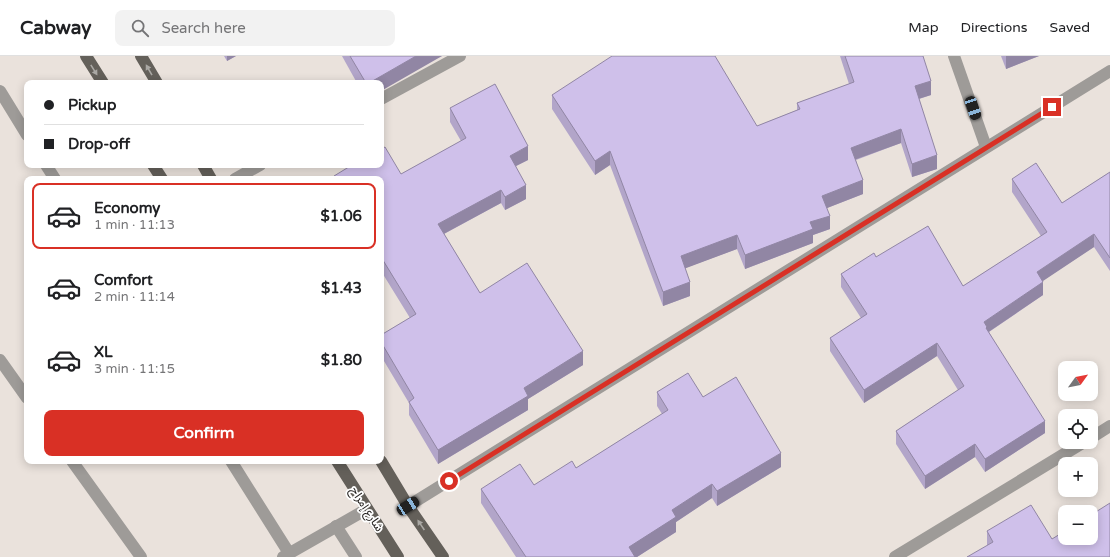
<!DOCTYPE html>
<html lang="en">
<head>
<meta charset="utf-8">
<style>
  body { margin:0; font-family:"Varela Round","Noto Sans Arabic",sans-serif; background:#f2f2f2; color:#202124; height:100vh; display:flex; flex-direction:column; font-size:15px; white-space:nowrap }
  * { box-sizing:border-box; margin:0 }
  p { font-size:13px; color:#757577 }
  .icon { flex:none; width:22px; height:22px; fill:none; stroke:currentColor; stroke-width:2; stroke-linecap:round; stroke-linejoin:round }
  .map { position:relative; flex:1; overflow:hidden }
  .details { position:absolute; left:24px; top:120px; width:360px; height:288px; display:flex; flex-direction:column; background:#fff; border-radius:8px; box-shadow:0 2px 10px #0003 }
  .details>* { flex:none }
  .top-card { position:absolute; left:24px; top:24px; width:360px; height:88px; border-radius:8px; box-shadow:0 2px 10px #0003; display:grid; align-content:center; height:88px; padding:0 20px; background:#fff }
  .needle { width:26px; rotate:57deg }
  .tools { position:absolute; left:1058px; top:305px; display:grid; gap:8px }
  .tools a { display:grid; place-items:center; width:40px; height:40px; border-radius:8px; background:#fff; box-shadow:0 2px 10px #0003; font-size:20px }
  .end { position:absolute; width:18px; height:18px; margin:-9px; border:5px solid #d93025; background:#fff; box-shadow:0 0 0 2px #fff }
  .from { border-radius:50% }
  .car { position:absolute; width:12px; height:24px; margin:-12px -6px; border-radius:5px; box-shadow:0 0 3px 1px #0007; background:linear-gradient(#222 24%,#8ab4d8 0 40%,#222 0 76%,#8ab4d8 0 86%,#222 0) }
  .top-card b { display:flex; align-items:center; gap:14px; height:38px; font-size:15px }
  .top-card b+b { border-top:1px solid #e0e0e0 }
  .top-card i { width:10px; height:10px; background:#202124 }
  ul { padding:7px 0 0; list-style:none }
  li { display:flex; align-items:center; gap:12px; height:66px; margin:0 8px 6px; padding:0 12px; border:2px solid transparent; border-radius:8px }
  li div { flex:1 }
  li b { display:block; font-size:15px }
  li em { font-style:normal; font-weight:800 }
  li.active { border-color:#d93025 }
  li>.icon { width:36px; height:36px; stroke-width:1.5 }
  .action { display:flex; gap:8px; margin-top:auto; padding:8px 20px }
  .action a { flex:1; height:46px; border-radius:8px; background:#d93025; color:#fff; font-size:16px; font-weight:800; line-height:46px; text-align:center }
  header { display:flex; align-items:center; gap:24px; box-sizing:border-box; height:56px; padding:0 20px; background:#fff; border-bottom:1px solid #e0e0e0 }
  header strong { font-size:19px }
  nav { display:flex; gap:22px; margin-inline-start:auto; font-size:14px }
  .search { width:280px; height:36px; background:#f2f2f2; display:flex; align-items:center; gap:10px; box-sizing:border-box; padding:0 14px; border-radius:8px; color:#757577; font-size:15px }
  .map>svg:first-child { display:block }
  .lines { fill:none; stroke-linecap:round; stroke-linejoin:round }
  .minor { stroke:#9e9b98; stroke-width:12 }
  .major { stroke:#64605a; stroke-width:12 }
  .wall { fill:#b2a5c9 }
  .shaded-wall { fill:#9186a4 }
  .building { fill:#cfc0ea; stroke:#9186a4 }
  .oneway { fill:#aaa8a4 }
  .route { stroke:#d93025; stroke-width:5 }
  .labels { text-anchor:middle; stroke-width:3.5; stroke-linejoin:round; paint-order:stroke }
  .street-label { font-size:12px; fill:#1c1917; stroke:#fff }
</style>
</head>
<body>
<header>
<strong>Cabway</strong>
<div class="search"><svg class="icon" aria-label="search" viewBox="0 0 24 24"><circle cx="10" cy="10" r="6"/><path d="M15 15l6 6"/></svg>Search here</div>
<nav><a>Map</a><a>Directions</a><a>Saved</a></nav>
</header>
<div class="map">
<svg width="1110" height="501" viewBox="0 0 1110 501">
  <rect width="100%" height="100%" fill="#eae2dc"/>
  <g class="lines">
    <g class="minor">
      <path d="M954 0 986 91"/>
      <path d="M0 35 27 79"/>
      <path d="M381 43 460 0"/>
      <path d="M46 109 55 123"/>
      <path d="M235 123 260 109"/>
      <path d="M0 304 27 342"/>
      <path d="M1091 382 1110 370"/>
      <path d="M72 405 141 501"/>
      <path d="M231 405 289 497"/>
      <path d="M408 450 1110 15"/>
      <path d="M336 470 356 501"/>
      <path d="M283 501 367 453"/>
      <path d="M895 501 1084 386"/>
    </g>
    <g class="major">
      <path d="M86 0 103 27"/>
      <path d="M141 0 157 27"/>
      <path d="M153 109 162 123"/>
      <path d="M203 109 211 123"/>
      <path d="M337 405 398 501"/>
      <path d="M381 405 408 450 443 501"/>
    </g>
  </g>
  <g class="wall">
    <path d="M224 0H236L227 5Z"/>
    <path d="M342 0H442L381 27H357Z"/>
    <path d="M840 0H923L931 39 919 43 937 113 912 121 901 87 856 104 863 138 827 152 830 173 813 179V187L745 213 737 193 685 212 690 240 663 250 610 109 595 119 552 53V39L757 70 797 54V47L849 28Z"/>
    <path d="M1001 0H1039L1006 13Z"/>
    <path d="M450 52 528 104 516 110 526 143 505 154 501 147 444 178 480 237 583 309 528 343V354L438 408 409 359V347L381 300V279L410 262 381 215V123H334V120L401 118 461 85 450 66Z"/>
    <path d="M1110 116V215L1094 191 1042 225 1043 239 989 276 1045 377 985 416 975 401 925 433 896 388V375L958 334 937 300 864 347 830 295V282L861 262 841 231V218L876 201 963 230 1041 180 1012 136V123L1062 147Z"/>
    <path d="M657 336 703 341 781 411 717 450 712 442 676 466V476L637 501H516L481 447V433L534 429 576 412 662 358 657 350Z"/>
    <path d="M987 475 1052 483 1110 501 987 489Z"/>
  </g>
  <g class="shaded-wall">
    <path d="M227 0H236L227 5Z"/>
    <path d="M416 0H442L381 35V27H369Z"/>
    <path d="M1006 0H1039L1006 13Z"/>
    <path d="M931 25V39L915 44V30Z"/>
    <path d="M901 73V87L851 105V92Z"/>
    <path d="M528 90V104L510 113V100Z"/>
    <path d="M610 95V109L595 119V105Z"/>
    <path d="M937 99V113L912 121V108Z"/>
    <path d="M863 124V138L822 154V140Z"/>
    <path d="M526 129V143L505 154V141Z"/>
    <path d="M501 134V147L438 181V168Z"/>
    <path d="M830 160V173L813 179V187L745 213V199L810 166Z"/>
    <path d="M1094 178V191L1037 229V216Z"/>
    <path d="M737 179V193L681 214V200Z"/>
    <path d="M690 226V240L663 250V236Z"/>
    <path d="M1043 226V239L987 277 984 266Z"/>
    <path d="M937 287V300L864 347V334Z"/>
    <path d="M583 295V309L528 343V354L438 408V394L524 332Z"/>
    <path d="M1045 365V377L985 416V403Z"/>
    <path d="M975 388V401L925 433V420Z"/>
    <path d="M781 397V411L717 450V435Z"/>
    <path d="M712 428V442L676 466V476L637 501H629V491L672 454Z"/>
  </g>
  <g class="building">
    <path d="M350 0H416L369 27H366Z"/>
    <path d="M612 0H715L757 70 800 53 797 47 854 26 845 0H923L931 25 915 30 937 99 912 108 901 73 851 92 863 124 822 140 830 160 810 166 813 173 745 199 737 179 681 200 690 226 663 236 610 95 595 105 552 39Z"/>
    <path d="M495 28 528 90 510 100 526 129 505 141 501 134 438 168 480 237 527 207 583 295 524 332 528 340 438 394 409 346 414 342 381 286V279L416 258 381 201V123H336L334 120 352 109H381V93L385 91 401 118 466 82 450 52Z"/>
    <path d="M1036 107 1062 147 1110 116V202L1094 178 1037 216 1043 226 984 266 987 271 986 272 1045 365 985 403 975 388 925 420 896 375 964 330 937 287 864 334 830 282 867 258 841 218 874 197 876 201 928 170 963 230 1047 176 1012 123Z"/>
    <path d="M688 317 703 341 736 321 781 397 717 435 712 428 672 454 676 461 629 491 635 501H526L481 433 520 408 534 429 572 405 576 412 668 354 657 336Z"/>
    <path d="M1110 447V501H967L993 486 987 475 1031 449 1052 483 1065 475V482H1091V459Z"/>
  </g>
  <defs><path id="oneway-solid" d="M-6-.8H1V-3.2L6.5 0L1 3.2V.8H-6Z"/></defs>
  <g class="oneway">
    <use href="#oneway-solid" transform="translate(94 14) rotate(58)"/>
    <use href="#oneway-solid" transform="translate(149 14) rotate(-120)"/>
    <use href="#oneway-solid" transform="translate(421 469) rotate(-124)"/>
  </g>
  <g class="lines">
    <path class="route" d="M449 425 1052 51"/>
  </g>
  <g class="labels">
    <g class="street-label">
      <text transform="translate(367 453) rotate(57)" y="4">شارع إمراح</text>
    </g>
  </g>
</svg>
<div class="tools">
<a><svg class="needle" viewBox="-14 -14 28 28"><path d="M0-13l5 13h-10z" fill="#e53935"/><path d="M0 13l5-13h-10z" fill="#757577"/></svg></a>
<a><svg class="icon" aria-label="locate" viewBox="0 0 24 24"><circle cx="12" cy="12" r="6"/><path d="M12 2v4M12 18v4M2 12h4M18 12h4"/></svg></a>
<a>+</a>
<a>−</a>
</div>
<i class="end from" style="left:449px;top:425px"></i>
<i class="end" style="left:1052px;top:51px"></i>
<i class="car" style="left:973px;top:52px;rotate:161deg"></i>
<i class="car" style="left:408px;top:450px;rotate:58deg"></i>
<div class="top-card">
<b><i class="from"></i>Pickup</b>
<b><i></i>Drop-off</b>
</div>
<section class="details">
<ul>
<li class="active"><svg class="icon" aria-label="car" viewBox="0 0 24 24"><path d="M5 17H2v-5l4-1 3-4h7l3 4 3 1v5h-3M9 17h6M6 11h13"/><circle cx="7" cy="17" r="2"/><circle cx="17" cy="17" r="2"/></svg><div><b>Economy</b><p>1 min · 11:13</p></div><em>$1.06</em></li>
<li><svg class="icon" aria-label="car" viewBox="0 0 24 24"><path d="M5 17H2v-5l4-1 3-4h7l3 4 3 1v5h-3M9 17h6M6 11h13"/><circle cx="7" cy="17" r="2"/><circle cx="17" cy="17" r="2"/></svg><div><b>Comfort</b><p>2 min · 11:14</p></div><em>$1.43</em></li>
<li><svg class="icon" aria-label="car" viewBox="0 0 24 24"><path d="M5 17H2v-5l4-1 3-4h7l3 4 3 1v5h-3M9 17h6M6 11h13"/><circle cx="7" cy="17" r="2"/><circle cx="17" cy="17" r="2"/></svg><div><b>XL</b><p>3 min · 11:15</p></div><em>$1.80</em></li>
</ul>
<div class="action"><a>Confirm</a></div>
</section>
</div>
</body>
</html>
